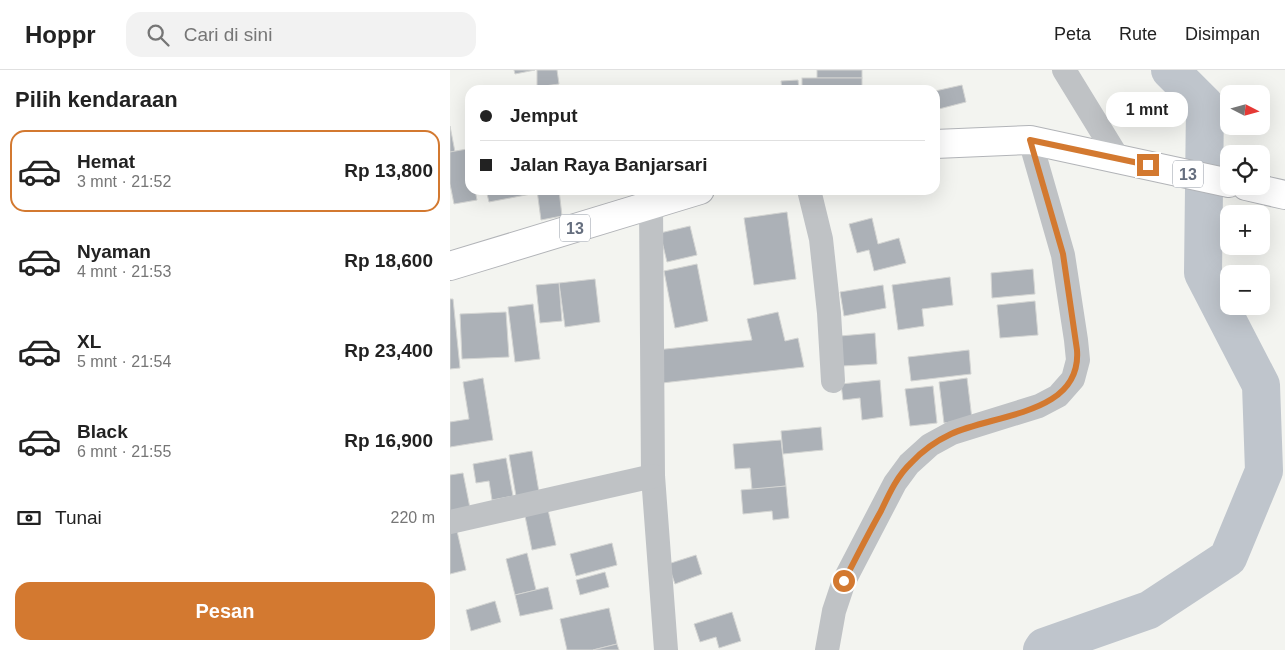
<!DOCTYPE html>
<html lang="id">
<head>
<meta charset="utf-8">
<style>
  body { margin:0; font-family:Helvetica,sans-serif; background:#f2f2f2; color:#222; height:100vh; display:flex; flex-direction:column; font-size:19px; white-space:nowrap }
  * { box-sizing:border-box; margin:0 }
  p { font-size:16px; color:#767676 }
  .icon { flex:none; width:28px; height:28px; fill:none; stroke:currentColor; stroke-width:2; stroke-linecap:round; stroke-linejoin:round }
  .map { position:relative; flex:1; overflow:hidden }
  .panel { display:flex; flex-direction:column; background:#fff; width:450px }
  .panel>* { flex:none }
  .top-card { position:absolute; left:15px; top:15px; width:475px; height:110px; border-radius:15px; box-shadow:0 5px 20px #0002; display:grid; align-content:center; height:110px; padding:0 15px; background:#fff }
  .needle { width:32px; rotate:96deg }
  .tools { position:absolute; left:770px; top:15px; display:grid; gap:10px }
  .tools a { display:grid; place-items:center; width:50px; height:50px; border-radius:10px; background:#fff; box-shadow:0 5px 20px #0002; font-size:25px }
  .end { position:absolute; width:22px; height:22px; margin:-11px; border:6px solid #d37930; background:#fff; box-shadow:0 0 0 2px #fff }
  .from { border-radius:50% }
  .bubble { position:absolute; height:35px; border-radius:15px; background:#fff; box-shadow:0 5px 20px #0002; font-size:16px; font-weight:700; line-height:35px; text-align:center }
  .top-card b { display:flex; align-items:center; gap:18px; height:48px; font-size:19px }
  .top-card b+b { border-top:1px solid #e0e0e0 }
  .top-card i { width:12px; height:12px; background:#222 }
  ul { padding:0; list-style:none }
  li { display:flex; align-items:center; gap:15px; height:82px; margin:0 10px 8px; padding:0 5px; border:2px solid transparent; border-radius:15px }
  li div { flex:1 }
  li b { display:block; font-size:19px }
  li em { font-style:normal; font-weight:700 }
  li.on { border-color:#d37930 }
  li>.icon { width:45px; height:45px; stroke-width:1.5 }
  h2 { padding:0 15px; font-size:22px; line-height:60px }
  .pay { display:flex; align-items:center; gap:12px; height:55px; padding:0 15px; font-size:19px }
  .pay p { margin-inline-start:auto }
  .cta { display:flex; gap:10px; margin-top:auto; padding:10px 15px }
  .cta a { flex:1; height:58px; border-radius:15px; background:#d37930; color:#fff; font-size:20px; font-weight:700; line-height:58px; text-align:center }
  header { display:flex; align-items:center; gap:30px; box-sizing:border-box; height:70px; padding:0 25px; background:#fff; border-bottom:1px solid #e0e0e0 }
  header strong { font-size:24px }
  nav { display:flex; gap:28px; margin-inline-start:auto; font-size:18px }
  .search { width:350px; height:45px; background:#f2f2f2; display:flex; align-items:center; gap:12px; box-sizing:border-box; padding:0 18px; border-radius:15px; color:#767676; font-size:19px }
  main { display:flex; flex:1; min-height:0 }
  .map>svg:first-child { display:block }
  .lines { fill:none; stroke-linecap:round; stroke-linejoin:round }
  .river { stroke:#bfc5cc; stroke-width:38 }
  .building { fill:#acb1b7; stroke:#d4d5d3 }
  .highway-casing { stroke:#b2b4b8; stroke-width:30 }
  .street { stroke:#bfc2c5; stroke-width:24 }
  .highway { stroke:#fff; stroke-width:28 }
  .route { stroke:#d37930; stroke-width:6 }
  .labels { text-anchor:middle; stroke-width:5; stroke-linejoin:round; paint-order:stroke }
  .shield { fill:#fff; stroke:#939aa5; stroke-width:1 }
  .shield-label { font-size:16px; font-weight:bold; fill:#656e7e }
</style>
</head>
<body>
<header>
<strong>Hoppr</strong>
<div class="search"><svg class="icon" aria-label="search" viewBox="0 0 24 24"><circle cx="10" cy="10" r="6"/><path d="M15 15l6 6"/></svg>Cari di sini</div>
<nav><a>Peta</a><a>Rute</a><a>Disimpan</a></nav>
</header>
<main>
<section class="panel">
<h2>Pilih kendaraan</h2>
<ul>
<li class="on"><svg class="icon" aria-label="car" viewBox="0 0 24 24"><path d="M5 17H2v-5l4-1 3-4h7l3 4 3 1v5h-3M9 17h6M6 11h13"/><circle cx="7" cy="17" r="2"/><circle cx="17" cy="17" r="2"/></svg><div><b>Hemat</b><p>3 mnt · 21:52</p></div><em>Rp 13,800</em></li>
<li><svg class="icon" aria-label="car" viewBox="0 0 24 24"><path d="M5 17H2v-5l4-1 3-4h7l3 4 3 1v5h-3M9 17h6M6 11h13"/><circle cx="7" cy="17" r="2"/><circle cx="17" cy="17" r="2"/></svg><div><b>Nyaman</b><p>4 mnt · 21:53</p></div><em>Rp 18,600</em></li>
<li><svg class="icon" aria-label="car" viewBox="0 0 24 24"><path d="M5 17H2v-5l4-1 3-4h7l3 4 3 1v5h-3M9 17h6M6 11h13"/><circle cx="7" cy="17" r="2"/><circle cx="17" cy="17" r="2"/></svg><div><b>XL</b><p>5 mnt · 21:54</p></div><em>Rp 23,400</em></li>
<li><svg class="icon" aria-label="car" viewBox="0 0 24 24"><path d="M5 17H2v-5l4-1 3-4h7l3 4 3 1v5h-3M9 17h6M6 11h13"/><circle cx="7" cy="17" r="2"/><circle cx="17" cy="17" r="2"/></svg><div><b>Black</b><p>6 mnt · 21:55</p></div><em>Rp 16,900</em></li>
</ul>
<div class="pay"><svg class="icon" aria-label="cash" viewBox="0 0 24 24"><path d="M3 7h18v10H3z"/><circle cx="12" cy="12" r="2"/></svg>Tunai<p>220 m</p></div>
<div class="cta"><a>Pesan</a></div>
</section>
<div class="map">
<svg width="835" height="580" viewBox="0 0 835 580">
  <rect width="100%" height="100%" fill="#f3f4f0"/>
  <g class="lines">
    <path class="river" d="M592 580 594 577 699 540 778 488 814 401 811 315 753 203 755 35 720 0"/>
  </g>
  <g class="building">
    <path d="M64 0H85L65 4Z"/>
    <path d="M87 0H107L109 14 87 17Z"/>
    <rect x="367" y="0" width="45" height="8"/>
    <rect x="352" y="8" width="60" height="12"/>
    <path d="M348 10 349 20H332L331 11Z"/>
    <path d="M512 15 516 32 485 40V21Z"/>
    <path d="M0 56 5 82H0Z"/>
    <path d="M17 79 20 95V120H25L27 130 4 134 0 114V82Z"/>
    <path d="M36 120H81V124L39 132Z"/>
    <path d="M87 120H109L112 146 91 150Z"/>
    <path d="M337 142 346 209 304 215 294 148Z"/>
    <path d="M422 148 428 174 449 168 456 193 424 201 419 180 407 183 399 154Z"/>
    <path d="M240 156 247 185 217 192 210 163Z"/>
    <path d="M247 194 258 251 225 258 214 201Z"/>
    <path d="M583 199 585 224 542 228 541 203Z"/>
    <path d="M500 207 503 235 472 239 474 256 448 260 442 215Z"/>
    <path d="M145 209 150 252 115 257 109 213Z"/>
    <path d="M109 213 112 251 90 253 86 215Z"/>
    <path d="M433 215 436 238 394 246 390 222Z"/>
    <path d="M0 229H3L10 298 0 299Z"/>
    <path d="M585 231 588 265 550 268 547 235Z"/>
    <path d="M83 234 90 289 65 292 58 237Z"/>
    <path d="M56 242 59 287 12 289 10 244Z"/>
    <path d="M328 242 335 271 348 268 354 297 212 313 206 280 302 270 297 249Z"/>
    <path d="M425 263 427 294 392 296 390 266Z"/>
    <path d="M519 280 521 304 461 311 458 287Z"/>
    <path d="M33 308 43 370 0 377V352L19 349 13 312Z"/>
    <path d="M517 308 522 349 494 353 489 312Z"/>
    <path d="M430 310 433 347 412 350 410 328 393 330 391 314Z"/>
    <path d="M483 316 487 353 460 356 455 319Z"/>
    <path d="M371 357 373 380 333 384 331 361Z"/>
    <path d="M331 370 336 416 302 420 300 398 285 399 283 374Z"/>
    <path d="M82 381 89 422 66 426 59 385Z"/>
    <path d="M56 388 63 426 42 430 39 411 26 413 23 394Z"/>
    <path d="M13 403 20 438 0 442V405Z"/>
    <path d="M336 416 339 448 323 450 322 441 293 444 291 420Z"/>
    <path d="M98 440 106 475 82 480 75 446Z"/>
    <path d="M7 461 16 500 0 504V463Z"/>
    <path d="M162 473 167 495 126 506 120 484Z"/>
    <path d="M77 483 86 520 65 525 56 489Z"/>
    <path d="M246 485 252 504 225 514 218 494Z"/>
    <path d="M155 502 159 517 130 525 126 510Z"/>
    <path d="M98 517 103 539 70 546 65 525Z"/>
    <path d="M45 531 51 552 21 561 16 540Z"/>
    <path d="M159 538 167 574 143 580H117L110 549Z"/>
    <path d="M282 542 291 571 269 578 266 567 250 572 244 554Z"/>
    <path d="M167 574 169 580H143Z"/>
  </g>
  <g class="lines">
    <defs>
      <g id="highway">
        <path d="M485 74 580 70 779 113"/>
        <path d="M796 116 835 125"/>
        <path d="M0 196 250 120"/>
      </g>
    </defs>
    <use href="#highway" class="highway-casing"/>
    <g class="street">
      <path d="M614 0 668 88"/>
      <path d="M359 120 371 169 379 243 383 311"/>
      <path d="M201 134 203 406 216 580"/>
      <path d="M0 452 203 406"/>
      <path d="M377 580 384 541 394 511 445 413 459 394 480 375 502 363 589 336 608 326 623 309 628 290 626 270 613 185 580 70"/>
    </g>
    <use href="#highway" class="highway"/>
  </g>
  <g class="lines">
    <path class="route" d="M394 511C406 488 418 464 431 441 439 424 447 406 461 393 472 381 486 371 501 364 543 344 632 345 627 280L613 184 580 70 698 95"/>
  </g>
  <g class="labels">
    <g class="shield">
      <rect x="723" y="90.5" width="30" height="27" rx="4"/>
      <rect x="110" y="144.5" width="30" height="27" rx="4"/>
    </g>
    <g class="shield-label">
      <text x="738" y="110">13</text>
      <text x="125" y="164">13</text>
    </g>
  </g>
</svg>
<div class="tools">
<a><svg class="needle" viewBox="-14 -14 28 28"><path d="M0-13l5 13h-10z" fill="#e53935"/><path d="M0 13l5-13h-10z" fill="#767676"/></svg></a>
<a><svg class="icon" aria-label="locate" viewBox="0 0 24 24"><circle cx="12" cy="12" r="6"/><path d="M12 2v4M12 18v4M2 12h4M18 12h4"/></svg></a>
<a>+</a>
<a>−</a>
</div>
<i class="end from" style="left:394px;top:511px"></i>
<i class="end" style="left:698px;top:95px"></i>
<div class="bubble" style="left:656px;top:22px;width:82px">1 mnt</div>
<div class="top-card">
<b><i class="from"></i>Jemput</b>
<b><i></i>Jalan Raya Banjarsari</b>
</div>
</div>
</main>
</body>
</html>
